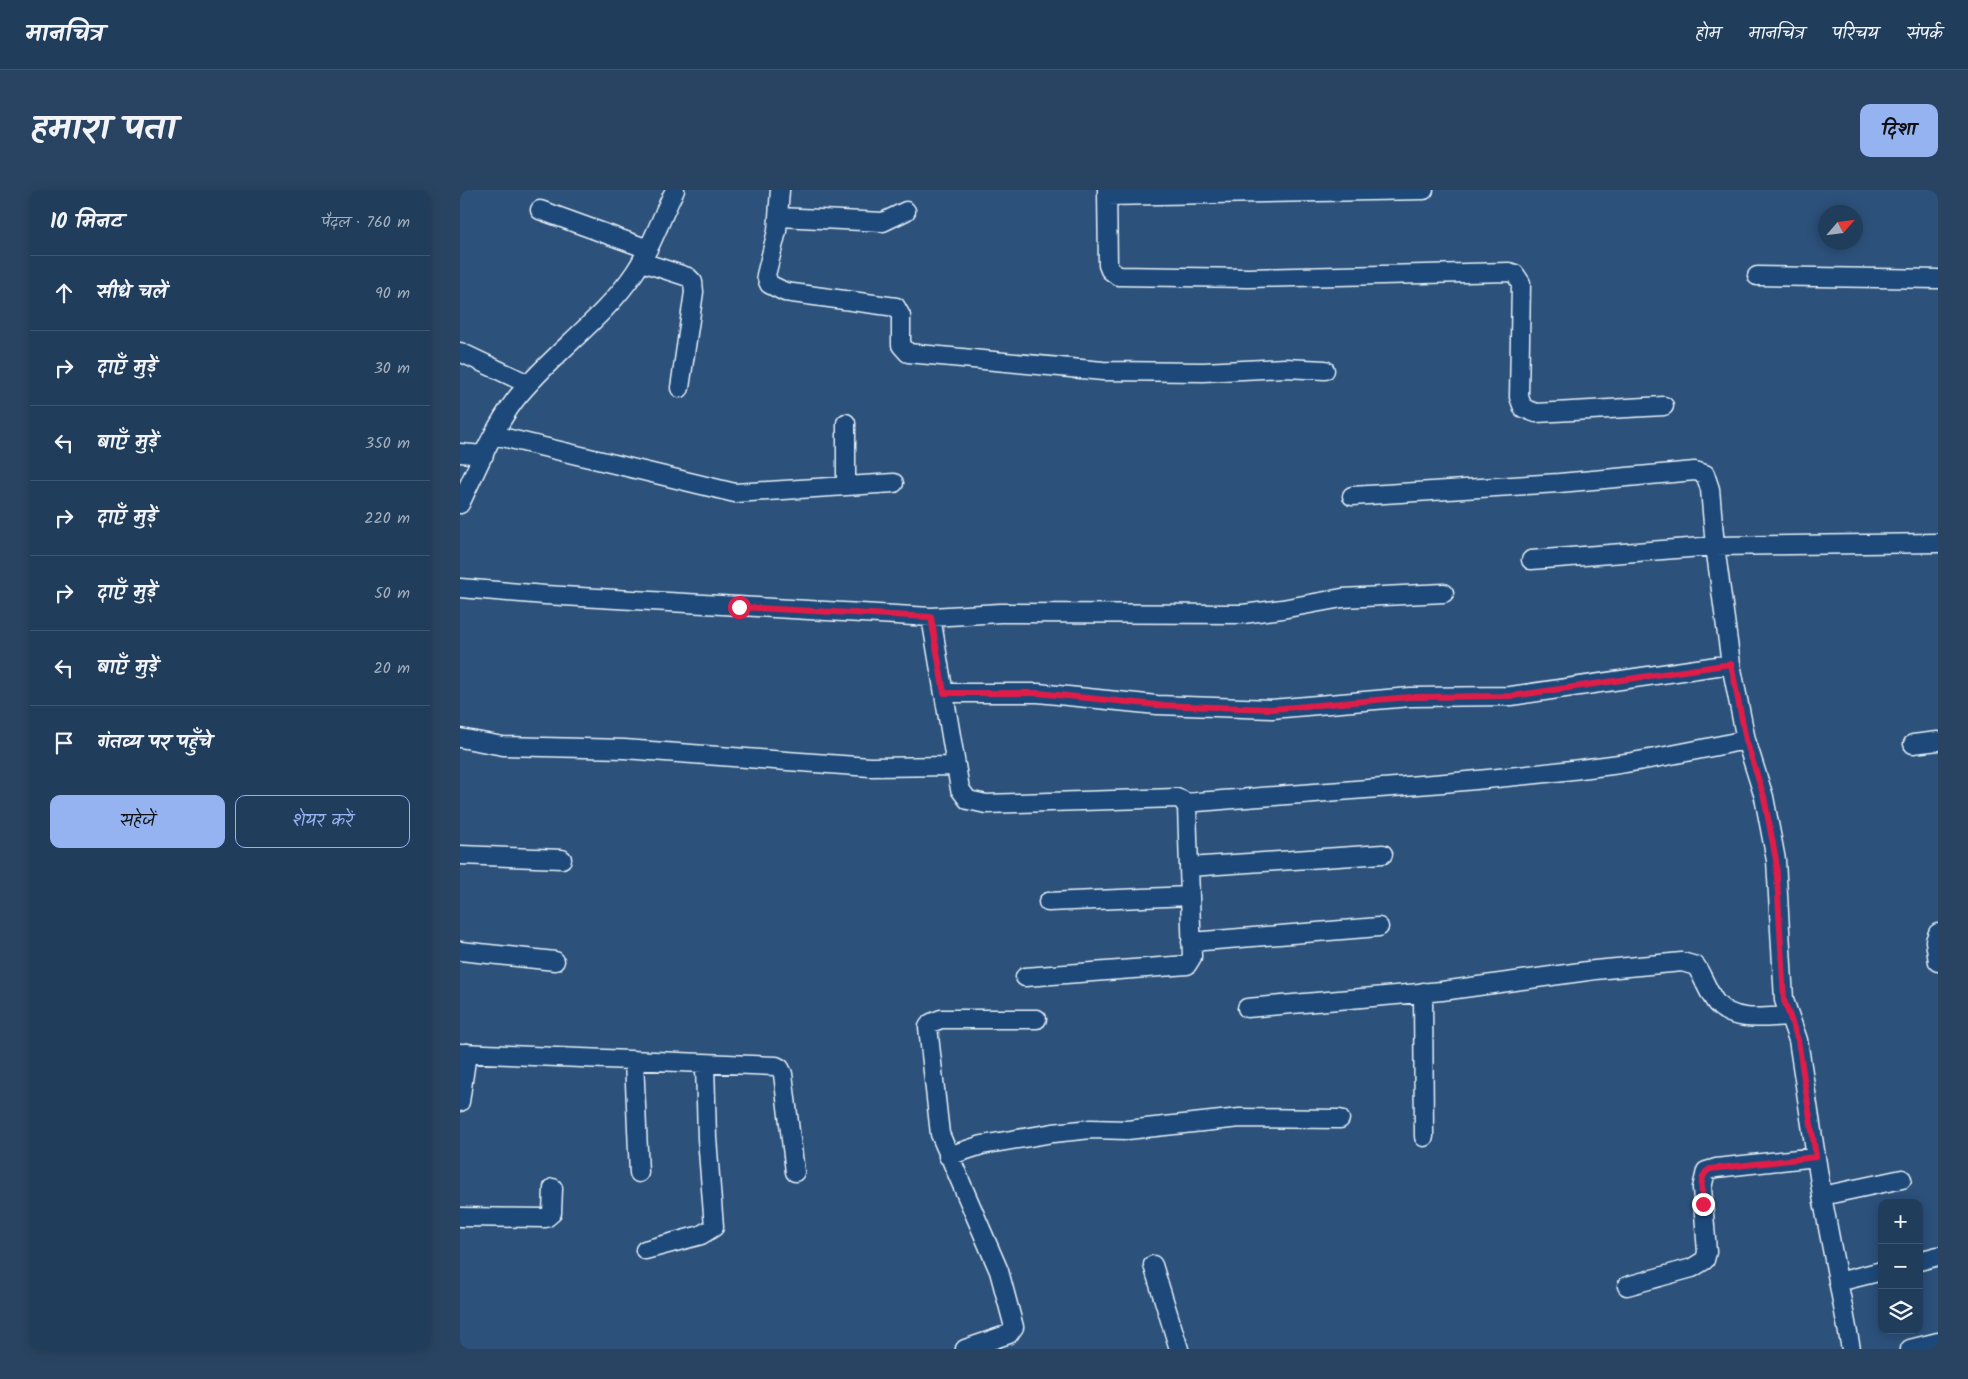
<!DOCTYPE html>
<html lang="hi">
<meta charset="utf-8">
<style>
body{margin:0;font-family:Kalam,"Playpen Sans Deva",sans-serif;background:#294462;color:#f1f3f6}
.controls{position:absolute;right:15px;bottom:15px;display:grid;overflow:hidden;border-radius:10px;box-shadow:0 2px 12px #0003}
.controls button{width:45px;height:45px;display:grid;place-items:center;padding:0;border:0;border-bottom:1px solid #3e5672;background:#213d5c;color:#f1f3f6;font:25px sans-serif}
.compass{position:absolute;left:1358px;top:15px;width:45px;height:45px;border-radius:50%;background:#213d5c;box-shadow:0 2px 12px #0003;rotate:62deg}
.stop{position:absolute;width:15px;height:15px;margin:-11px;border:4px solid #e11d48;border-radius:50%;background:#fff}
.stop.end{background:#e11d48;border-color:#fff;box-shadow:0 1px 5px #0008}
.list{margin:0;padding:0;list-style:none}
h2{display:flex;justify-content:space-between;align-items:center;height:65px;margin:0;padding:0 20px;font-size:21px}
h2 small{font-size:16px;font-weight:400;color:#a2aebb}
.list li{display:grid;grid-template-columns:32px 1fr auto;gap:15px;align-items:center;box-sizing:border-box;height:75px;padding:0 20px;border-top:1px solid #3e5672}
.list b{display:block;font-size:19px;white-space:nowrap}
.list em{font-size:16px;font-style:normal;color:#a2aebb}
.actions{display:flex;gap:10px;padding:15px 20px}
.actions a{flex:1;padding:11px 0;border:1px solid #95b2f1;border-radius:10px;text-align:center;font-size:18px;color:#95b2f1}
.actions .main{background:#95b2f1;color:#111}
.icon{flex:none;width:28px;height:28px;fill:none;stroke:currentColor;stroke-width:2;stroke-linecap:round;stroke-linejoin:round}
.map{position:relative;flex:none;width:1478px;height:1159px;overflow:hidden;border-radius:10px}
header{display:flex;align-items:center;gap:30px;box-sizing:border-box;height:70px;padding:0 25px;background:#213d5c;border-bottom:1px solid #3e5672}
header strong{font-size:24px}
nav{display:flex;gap:28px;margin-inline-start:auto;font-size:18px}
.intro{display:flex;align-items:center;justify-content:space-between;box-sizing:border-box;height:120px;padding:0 30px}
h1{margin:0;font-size:35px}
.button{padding:12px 22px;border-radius:10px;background:#95b2f1;color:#111;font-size:18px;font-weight:700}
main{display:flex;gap:30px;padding:0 30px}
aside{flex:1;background:#213d5c;border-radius:10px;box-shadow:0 2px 12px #0003}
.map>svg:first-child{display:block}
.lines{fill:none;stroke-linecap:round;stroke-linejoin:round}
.minor-casing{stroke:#e8f1f8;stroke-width:21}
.minor{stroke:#1f4a7a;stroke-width:18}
.route{stroke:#e11d48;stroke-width:6}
</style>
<header>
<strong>मानचित्र</strong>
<nav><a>होम</a><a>मानचित्र</a><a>परिचय</a><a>संपर्क</a></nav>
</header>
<div class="intro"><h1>हमारा पता</h1><a class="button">दिशा</a></div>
<main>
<aside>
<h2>10 मिनट<small>पैदल · 760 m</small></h2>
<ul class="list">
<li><svg class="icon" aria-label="ahead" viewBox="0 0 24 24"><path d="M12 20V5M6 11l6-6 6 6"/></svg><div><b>सीधे चलें</b></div><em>90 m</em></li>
<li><svg class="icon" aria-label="right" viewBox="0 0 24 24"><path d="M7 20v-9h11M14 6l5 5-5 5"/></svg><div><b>दाएँ मुड़ें</b></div><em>30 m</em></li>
<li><svg class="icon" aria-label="left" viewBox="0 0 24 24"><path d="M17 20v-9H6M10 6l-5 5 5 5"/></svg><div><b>बाएँ मुड़ें</b></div><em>350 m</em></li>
<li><svg class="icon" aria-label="right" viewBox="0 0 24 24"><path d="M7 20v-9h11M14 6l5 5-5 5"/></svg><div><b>दाएँ मुड़ें</b></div><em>220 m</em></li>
<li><svg class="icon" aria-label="right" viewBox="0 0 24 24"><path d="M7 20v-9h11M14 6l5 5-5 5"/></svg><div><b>दाएँ मुड़ें</b></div><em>50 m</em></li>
<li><svg class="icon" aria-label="left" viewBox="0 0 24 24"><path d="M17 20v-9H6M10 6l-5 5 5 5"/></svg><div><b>बाएँ मुड़ें</b></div><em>20 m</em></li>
<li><svg class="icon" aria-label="arrive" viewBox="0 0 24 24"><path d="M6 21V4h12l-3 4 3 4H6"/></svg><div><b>गंतव्य पर पहुँचे</b></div></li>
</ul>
<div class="actions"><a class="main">सहेजें</a><a>शेयर करें</a></div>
</aside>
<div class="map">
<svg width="1478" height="1159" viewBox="0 0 1478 1159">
<rect width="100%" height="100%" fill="#2c517b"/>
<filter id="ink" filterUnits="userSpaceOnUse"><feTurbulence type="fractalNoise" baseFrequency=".02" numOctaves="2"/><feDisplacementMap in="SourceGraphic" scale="10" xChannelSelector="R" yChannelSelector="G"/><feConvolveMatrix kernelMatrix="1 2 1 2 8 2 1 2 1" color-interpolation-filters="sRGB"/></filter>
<g filter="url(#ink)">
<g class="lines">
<defs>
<path id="minor" d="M320,0L317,41L306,85L309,94L325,102L436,117L441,126V155L448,163L643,181L743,182L825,178L865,180
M647,0L648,75L650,80L658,86L788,88L1049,82L1055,84L1061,93L1059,207L1063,218L1076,223L1204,216
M647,6L964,0
M80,20L188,59
M319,27L423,32L446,21
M182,72L228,87L233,92L234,102L220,198
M1297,86L1478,89
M0,162L68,194
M386,233V296
M34,245L275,303L434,293
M0,263L24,265
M892,306L1099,293L1235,281L1245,284L1250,299L1255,356L1271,474L1286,550L1304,607L1316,670L1324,810L1338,850L1362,1006L1391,1159
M0,314C17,279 32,241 55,210C91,164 142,131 175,82C192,57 201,27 215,0
M1071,370L1255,356L1478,353
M0,398L85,405L471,427L540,423L783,424L822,419L882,408L984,403
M471,427L500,599L508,610L526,614L717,608L722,610L727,617L732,767L727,775L565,787
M484,503H578L697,515L812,519L950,507L1051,506L1271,474
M0,548L43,556L164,559L410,577L496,576
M1453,554L1478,551
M725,613C867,601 1010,594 1152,575C1196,569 1241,559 1286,550
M0,665L102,669
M729,677L923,664
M588,712L730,706
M1478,743L1475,751L1478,772
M731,752L919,737
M0,761L95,771
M963,802L964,947
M787,818L982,801L1135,780L1222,772L1236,776C1244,788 1248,803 1257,814C1275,833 1305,827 1329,826
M0,863L316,876L320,878L323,884L335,982
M174,871L179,983
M0,912L7,863
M488,966L522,955L593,943L631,939L667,940L780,928L880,929
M1362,1006L1442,989
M0,1027L86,1028L92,1023L93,998
M185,1060L241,1045L254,1037L247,948L245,874
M1459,1071L1478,1066
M693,1075L719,1159
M1378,1092L1422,1081
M1167,1096L1232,1078L1245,1070L1247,1062L1242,998L1246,981L1256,978L1356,967
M505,1159L549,1144L554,1137L539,1081L480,944L468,837L471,833L481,829H577
M1450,1159L1478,1152"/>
</defs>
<use href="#minor" class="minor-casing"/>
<use href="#minor" class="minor"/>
</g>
</g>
<g class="lines" filter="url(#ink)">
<path class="route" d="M279,417L471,427L484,503H578L697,515L812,519L950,507L1052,506L1271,474L1286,550L1304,607L1316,670L1324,810L1338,850L1356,967L1250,979C1238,985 1242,1003 1243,1014"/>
</g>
</svg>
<div class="controls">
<button>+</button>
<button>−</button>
<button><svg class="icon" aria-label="layers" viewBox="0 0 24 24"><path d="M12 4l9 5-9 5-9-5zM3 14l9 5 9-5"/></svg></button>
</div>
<svg class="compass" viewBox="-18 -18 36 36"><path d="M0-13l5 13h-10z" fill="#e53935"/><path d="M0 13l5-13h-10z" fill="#a2aebb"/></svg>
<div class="stop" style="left:279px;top:417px"></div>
<div class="stop end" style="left:1243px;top:1014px"></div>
</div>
</main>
